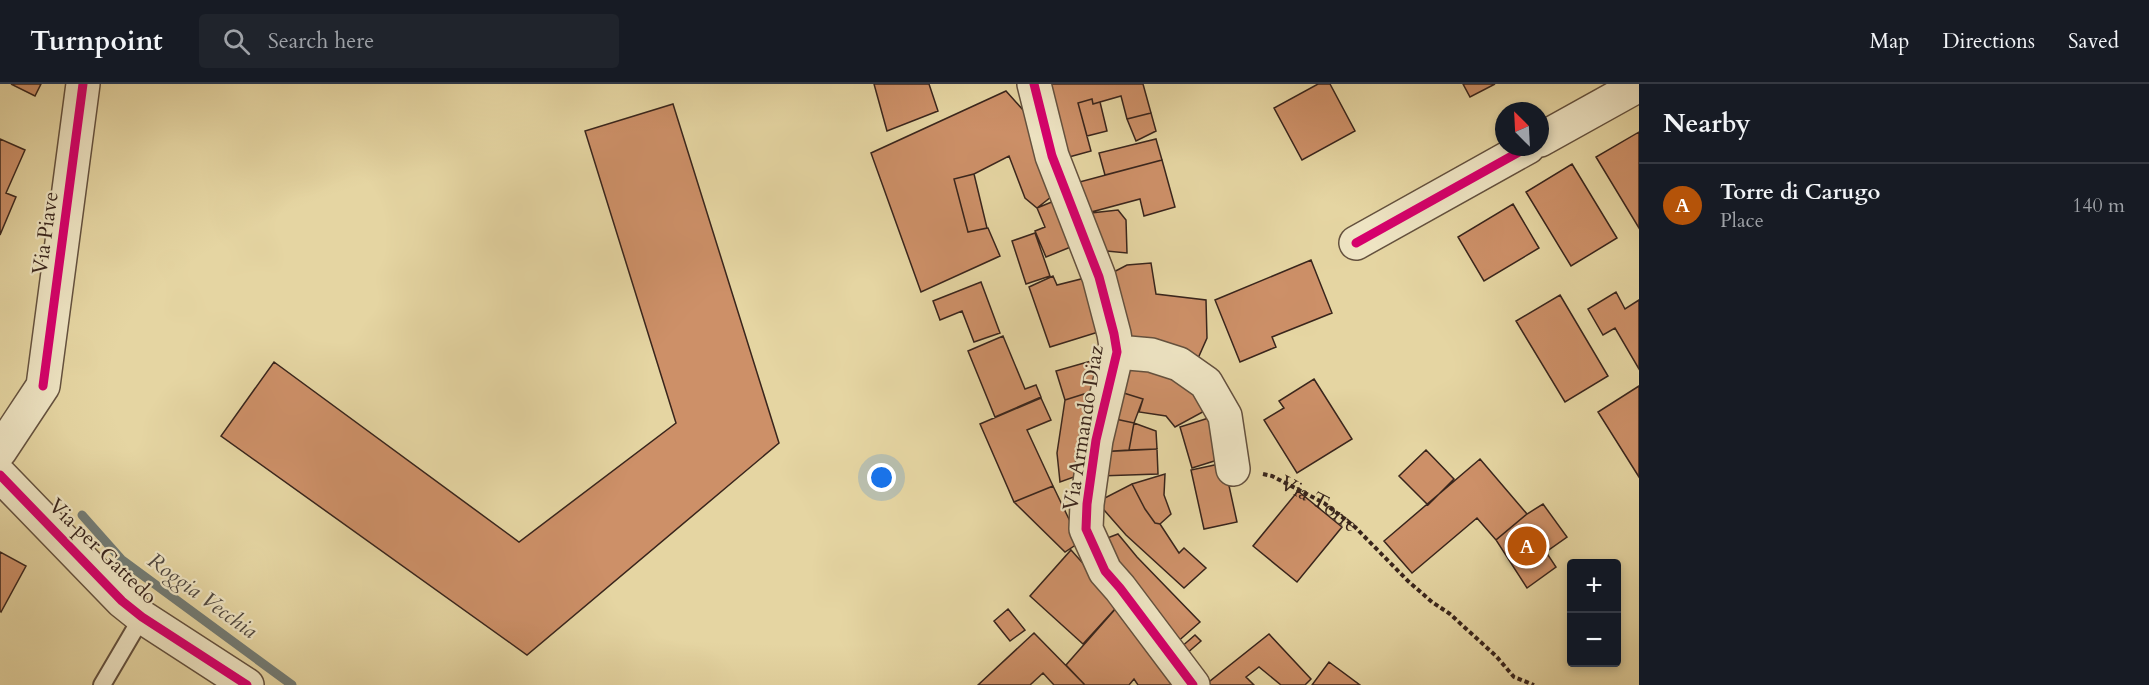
<!DOCTYPE html>
<meta charset="utf-8">
<style>
body{margin:0;font-family:Cardo,serif;background:#20242c;color:#f1f3f6}
.controls{position:absolute;right:18px;bottom:18px;display:grid;overflow:hidden;border-radius:6px;box-shadow:0 3px 9px #0003}
.controls button{width:54px;height:54px;display:grid;place-items:center;padding:0;border:0;border-bottom:2px solid #363941;background:#171b24;color:#f1f3f6;font:30px sans-serif}
.compass{position:absolute;left:1495px;top:18px;width:54px;height:54px;border-radius:50%;background:#171b24;box-shadow:0 3px 9px #0003;rotate:336deg}
.you{position:absolute;left:882px;top:394px;width:21px;height:21px;margin:-15px;border:4px solid #fff;border-radius:50%;background:#1a73e8;box-shadow:0 0 0 9px #1a73e833}
.badge{display:grid;place-items:center;width:39px;height:39px;border-radius:50%;background:#b45309;color:#fff;font-size:20px;font-weight:700}
.pin{position:absolute;translate:-50% -50%;border:3px solid #fff;box-shadow:0 2px 6px #0006}
.list{margin:0;padding:0;list-style:none}
h2{display:flex;justify-content:space-between;align-items:center;height:78px;margin:0;padding:0 24px;font-size:26px}
h2 small{font-size:20px;font-weight:400;color:#9ea1a6}
.list li{display:grid;grid-template-columns:39px 1fr auto;gap:18px;align-items:center;box-sizing:border-box;height:84px;padding:0 24px;border-top:2px solid #363941}
.list b{display:block;font-size:22px;white-space:nowrap}
.list p{margin:0;font-size:20px;white-space:nowrap;color:#9ea1a6}
.list em{font-size:20px;font-style:normal;color:#9ea1a6}
.icon{flex:none;width:33px;height:33px;fill:none;stroke:currentColor;stroke-width:2;stroke-linecap:round;stroke-linejoin:round}
.map{position:relative;flex:none;width:1639px;height:601px;overflow:hidden}
header{display:flex;align-items:center;gap:36px;box-sizing:border-box;height:84px;padding:0 30px;background:#171b24;border-bottom:2px solid #363941}
header strong{font-size:28px}
nav{display:flex;gap:33px;margin-inline-start:auto;font-size:21px}
.search{width:420px;height:54px;background:#20242c;display:flex;align-items:center;gap:15px;box-sizing:border-box;padding:0 21px;border-radius:6px;color:#9ea1a6;font-size:22px}
main{display:flex}
aside{flex:1;background:#171b24}
.map>svg:first-child{display:block}
.lines{fill:none;stroke-linecap:round;stroke-linejoin:round}
.stream{stroke:#737c75;stroke-width:9}
.building{fill:#cd9068;stroke:#39251c;stroke-width:1.5}
.service-casing{stroke:#64513e;stroke-width:20}
.minor-casing{stroke:#64513e;stroke-width:36}
.path{stroke:#39251c;stroke-width:4;stroke-dasharray:4.5 3;stroke-linecap:butt}
.service{stroke:#eee4c3;stroke-width:16}
.minor{stroke:#eee4c3;stroke-width:33}
.cycleway-casing{stroke:#eee4c3;stroke-width:13}
.cycleway{stroke:#d6006c;stroke-width:9}
.labels{text-anchor:middle;stroke-width:4.5;stroke-linejoin:round;paint-order:stroke}
.street-label{font-size:21px;fill:#39251c;stroke:#eee4c3}
.water-label{font-size:22px;font-style:italic;fill:#514941;stroke:#eee4c3}
</style>
<header>
<strong>Turnpoint</strong>
<div class="search"><svg class="icon" aria-label="search" viewBox="0 0 24 24"><circle cx="10" cy="10" r="6"/><path d="M15 15l6 6"/></svg>Search here</div>
<nav><a>Map</a><a>Directions</a><a>Saved</a></nav>
</header>
<main>
<div class="map">
<svg width="1639" height="601" viewBox="0 0 1639 601">
<rect width="100%" height="100%" fill="#e5d5a2"/>
<filter id="stains"><feTurbulence type="fractalNoise" baseFrequency=".00333" numOctaves="4"/><feColorMatrix values="0 0 0 0 .2 0 0 0 0 .09 0 0 0 0 .02 0 0 0 .5 -.17"/></filter>
<radialGradient id="worn" r=".72"><stop offset=".6" stop-color="#630" stop-opacity="0"/><stop offset="1" stop-color="#630" stop-opacity=".3"/></radialGradient>
<g class="lines">
<path class="stream" d="M82,431L122,476L292,601"/>
</g>
<path class="building" d="M11,0H41L35,12Z
M874,0H929L938,27L887,47Z
M1037,0H1143L1151,29L1127,35L1121,12L1093,20L1092,15L1078,19L1091,67L1058,76Z
M1318,0H1330L1355,47L1302,76L1274,24Z
M1463,0H1495L1470,13Z
M1006,7L1032,36L1056,109L1037,124L1025,114L1009,72L974,90L954,95L968,148L988,144L1000,172L921,208L871,69Z
M1092,15L1093,20L1100,18L1107,47L1087,52L1078,19Z
M673,20L779,359L527,571L221,352L274,278L519,458L676,339L585,47Z
M1151,29L1156,47L1136,57L1127,35Z
M1639,48V144L1596,73Z
M0,55L25,66L6,109L16,113L0,151Z
M1156,55L1162,76L1105,91L1099,69Z
M1162,76L1175,123L1144,132L1140,115L1080,131L1072,100Z
M1572,80L1617,154L1571,182L1526,108Z
M974,90L987,144L968,148L954,95Z
M1059,115L1078,160L1046,173L1035,147L1045,143L1037,124Z
M1513,120L1539,164L1484,197L1458,153Z
M1118,126L1126,136L1127,169L1096,166L1082,130Z
M1035,149L1050,192L1026,200L1012,157Z
M1311,176L1332,229L1272,253L1276,263L1240,278L1215,216Z
M1151,179L1156,210L1206,216L1207,254L1195,281L1119,255L1106,192L1127,181Z
M1053,192L1057,201L1093,192L1108,245L1050,263L1029,203Z
M981,198L1000,249L974,258L962,227L940,236L933,217Z
M1616,208L1625,225L1639,216V285L1615,244L1603,251L1588,225Z
M1560,211L1608,292L1565,318L1516,237Z
M1003,252L1025,305L1036,301L1041,313L995,333L968,267Z
M1124,272L1190,292L1210,324L1175,343L1166,332L1139,328L1143,315L1114,306Z
M1105,273L1103,304L1065,316L1056,287Z
M1314,295L1352,355L1297,389L1264,336L1284,324L1279,317Z
M1639,302V393L1598,328Z
M1103,304L1088,388L1060,398L1057,369L1065,316Z
M1114,306L1143,315L1134,339L1106,333Z
M1041,314L1051,336L1027,346L1053,402L1014,418L980,340Z
M1215,332L1227,373L1192,384L1180,343Z
M1106,333L1134,339L1129,366L1098,368Z
M1134,339L1156,347L1157,365L1129,366Z
M1157,365L1158,390L1099,392L1098,368Z
M1426,366L1454,395L1428,421L1399,392Z
M1480,375L1527,430L1496,456L1477,434L1412,489L1384,457Z
M1224,379L1237,438L1204,445L1191,386Z
M1165,390L1164,411L1171,430L1160,440L1155,439L1145,425L1132,400Z
M1132,400L1145,425L1155,439L1160,440L1179,469L1184,464L1206,484L1184,504L1126,451L1097,418Z
M1053,402L1080,458L1065,468L1014,418Z
M1298,407L1342,443L1297,498L1253,462Z
M1543,420L1567,453L1546,468L1556,483L1527,504L1496,456L1527,430Z
M1118,450L1137,473L1200,538L1175,560L1094,459Z
M1071,466L1096,494L1125,514L1083,560L1030,512Z
M0,468L26,482L1,528L0,527Z
M1125,514L1186,601H1138L1134,595L1129,601H1085L1066,581Z
M1008,525L1025,546L1010,557L994,537Z
M1034,549L1085,601H1054L1043,589L1030,601H978Z
M1269,550L1311,595L1305,601H1281L1259,583L1246,593L1254,601H1205Z
M1195,551L1201,557L1185,571L1180,564Z
M1329,578L1360,601H1312Z"/>
<g class="lines">
<defs>
<path id="service" d="M102,601L142,533"/>
<path id="minor" d="M1034,0L1052,72L1099,193L1114,250L1117,268L1096,356L1087,420L1086,445L1105,487L1120,504L1193,601
M1540,56L1639,1
M1356,159L1528,63
M1117,268L1151,271L1179,280L1206,299L1225,332L1233,385
M0,367L43,302L83,0
M0,391L122,517L142,533L247,601"/>
</defs>
<use href="#service" class="service-casing"/>
<use href="#minor" class="minor-casing"/>
<path class="path" id="s1" d="M1263,390L1272,392L1324,419L1355,443L1408,497L1432,518L1450,530L1496,572L1514,593L1534,601"/>
<use href="#service" class="service"/>
<use href="#minor" class="minor"/>
<defs>
<path id="cycleway" d="M1034,0L1052,72L1099,193L1114,250L1117,268L1096,356L1087,420L1086,445L1105,487L1120,504L1193,601
M1356,159L1528,63
M43,302L83,0
M0,391L122,517L142,533L247,601"/>
</defs>
<use href="#cycleway" class="cycleway-casing"/>
<use href="#cycleway" class="cycleway"/>
</g>
<g class="labels">
<g class="street-label">
<text transform="translate(45 149) rotate(-82)" y="7">Via Piave</text>
<text transform="translate(1083 344) rotate(-81)" y="7">Via Armando Diaz</text>
<text dy="7" stroke="none"><textPath href="#s1" startOffset="64">Via Torre</textPath></text>
<text transform="translate(103 467) rotate(44)" y="7">Via per Gattedo</text>
</g>
<g class="water-label">
<text transform="translate(203 511) rotate(36)" y="8">Roggia Vecchia</text>
</g>
</g>
<rect width="100%" height="100%" filter="url(#stains)"/>
<rect width="100%" height="100%" fill="url(#worn)"/>
</svg>
<div class="controls">
<button>+</button>
<button>−</button>
</div>
<svg class="compass" viewBox="-18 -18 36 36"><path d="M0-13l5 13h-10z" fill="#e53935"/><path d="M0 13l5-13h-10z" fill="#9ea1a6"/></svg>
<div class="you"></div>
<div class="pin badge" style="left:1527px;top:462px">A</div>
</div>
<aside>
<h2>Nearby<small></small></h2>
<ul class="list">
<li><span class="badge">A</span><div><b>Torre di Carugo</b><p>Place</p></div><em>140 m</em></li>
</ul>
</aside>
</main>
